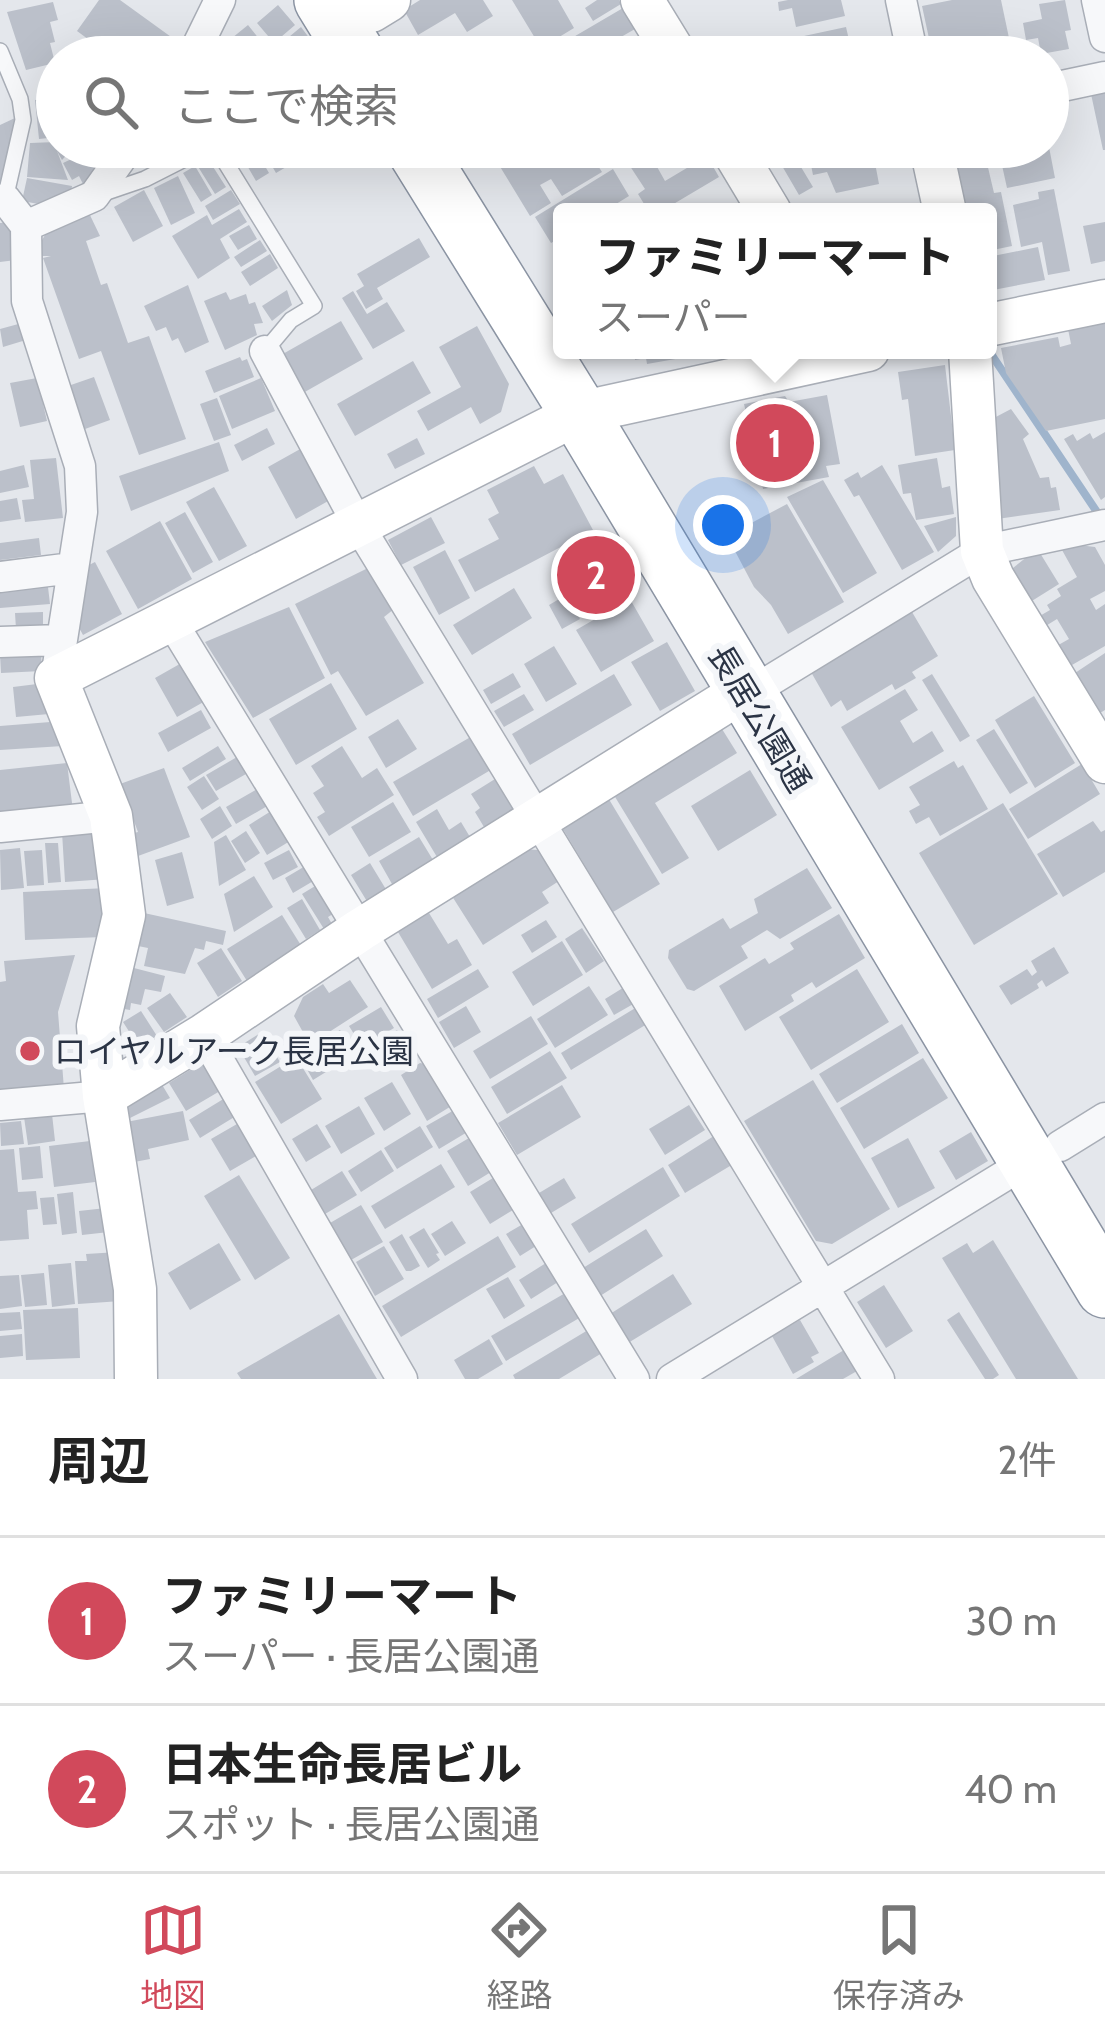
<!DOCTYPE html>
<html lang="ja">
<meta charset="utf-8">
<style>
body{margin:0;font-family:Cabin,"Noto Sans JP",sans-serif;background:#f2f2f2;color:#222}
.you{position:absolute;left:723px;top:525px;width:42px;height:42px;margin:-30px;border:9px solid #fff;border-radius:50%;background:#1a73e8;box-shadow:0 0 0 18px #1a73e833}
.badge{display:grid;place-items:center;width:78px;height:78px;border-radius:50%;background:#d1495b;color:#fff;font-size:39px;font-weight:700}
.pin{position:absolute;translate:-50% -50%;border:6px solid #fff;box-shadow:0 3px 12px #0006}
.popup{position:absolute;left:553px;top:203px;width:444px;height:156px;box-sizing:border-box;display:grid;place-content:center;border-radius:12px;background:#fff;filter:drop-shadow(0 3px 9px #0005);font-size:39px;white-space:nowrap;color:#767676}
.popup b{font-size:45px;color:#222}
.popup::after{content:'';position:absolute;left:50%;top:100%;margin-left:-24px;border:24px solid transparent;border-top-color:#fff}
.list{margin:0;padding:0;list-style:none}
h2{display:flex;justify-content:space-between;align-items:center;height:156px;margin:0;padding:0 48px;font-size:51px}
h2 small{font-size:39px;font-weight:400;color:#767676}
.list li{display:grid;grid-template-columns:78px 1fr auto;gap:36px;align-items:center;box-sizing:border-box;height:168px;padding:0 48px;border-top:3px solid #e0e0e0}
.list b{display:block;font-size:45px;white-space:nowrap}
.list p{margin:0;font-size:39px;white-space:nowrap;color:#767676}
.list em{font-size:39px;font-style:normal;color:#767676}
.icon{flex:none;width:66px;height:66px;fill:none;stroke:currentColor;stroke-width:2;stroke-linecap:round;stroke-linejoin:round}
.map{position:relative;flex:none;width:1105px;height:1379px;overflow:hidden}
.search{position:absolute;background:#fff;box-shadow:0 12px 48px #0002;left:36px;right:36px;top:36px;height:132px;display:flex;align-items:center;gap:30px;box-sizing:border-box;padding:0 42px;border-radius:66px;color:#767676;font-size:45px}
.sheet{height:492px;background:#fff}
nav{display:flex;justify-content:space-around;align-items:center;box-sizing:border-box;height:168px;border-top:3px solid #e0e0e0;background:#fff;font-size:33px;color:#767676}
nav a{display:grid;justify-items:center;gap:6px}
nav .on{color:#d1495b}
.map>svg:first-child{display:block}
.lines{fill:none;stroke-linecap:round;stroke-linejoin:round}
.stream{stroke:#9fb4cc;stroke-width:8}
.building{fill:#bbc0ca}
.lane-casing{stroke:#a9aeb7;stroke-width:18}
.street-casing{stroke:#a9aeb7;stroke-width:33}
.secondary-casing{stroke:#a9aeb7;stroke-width:45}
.highway-casing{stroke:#8b94a3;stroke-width:60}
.lane{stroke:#f7f8fa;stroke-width:15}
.street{stroke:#f7f8fa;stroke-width:30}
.secondary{stroke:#fff;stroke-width:42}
.highway{stroke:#fff;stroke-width:57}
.poi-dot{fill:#d1495b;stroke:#f4f6f9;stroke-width:4.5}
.labels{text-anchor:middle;stroke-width:12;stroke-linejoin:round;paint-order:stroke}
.street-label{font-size:33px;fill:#2b3445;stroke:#f4f6f9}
.poi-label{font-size:33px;fill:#2b3445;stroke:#f4f6f9;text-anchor:start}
</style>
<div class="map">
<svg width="1105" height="1379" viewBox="0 0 1105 1379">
<rect width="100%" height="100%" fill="#e4e7ec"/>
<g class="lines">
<path class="stream" d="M989,351L1101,518"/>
</g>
<path class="building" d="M99,0H120L185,47L178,57H87L96,45L77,31Z
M420,0H483L493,16L467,32L455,13L418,35L404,10Z
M512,0H558L574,28L541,48Z
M597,0H619L621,4L593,21L585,8Z
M788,0H841L845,16L796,27L792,8L779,11L778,2Z
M952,0H1001L1013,57H933L922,6Z
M1065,0L1071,30L1065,31L1069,49L1041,54L1038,38L1026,40L1023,23L1042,19L1039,4Z
M53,2L58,20L50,22L55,42L50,43L55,63L26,70L7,12Z
M278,5L295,25L274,43L257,23Z
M623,8L635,29L607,45L615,57H557L553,49Z
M248,25L264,45L278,57H256L253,53L248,57H221L216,51Z
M301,27L316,47L304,57H287L278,46Z
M846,27L853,57H804V36Z
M1105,91V150H1103L1091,94Z
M57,97V137L39,139L35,100Z
M15,118L2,184H0V125Z
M57,142V147H74L62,160L57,151L68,180L27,177L30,143Z
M243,147H254L269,173L256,181L238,150Z
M261,147H284L293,163L276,173Z
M534,147H586L602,172L562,196L551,179L540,185L551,203L530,216L499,165L520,153L523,158L536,150Z
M641,147H685L656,165L665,181L707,156L719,177L660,212H649L638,194L645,189L624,157Z
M771,147H789L813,187L799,195Z
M825,147H872L879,184L836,193L827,172L813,175L811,165L823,162L820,150Z
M951,147H977L979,160L986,159L994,193L1001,192L1012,246L988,251V212H964Z
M998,147H1049L1055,178L1007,188Z
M93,149L105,173L83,184L79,176L72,180L63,163Z
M208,159L226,187L215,194L197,165Z
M195,166L212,195L201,202L183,173Z
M613,169L629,196L603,212H562V237L551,243L535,217Z
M178,176L195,213L171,225L154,188Z
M27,178L72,186L71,193L44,205L22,201Z
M1054,189L1070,271L1048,275L1042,242L1021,247L1013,205L1039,199L1038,192Z
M144,190L163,226L133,242L114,207Z
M231,190L240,204L213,220L205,206Z
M239,209L247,222L220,239L230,258L198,279L172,236L207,215L212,225Z
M88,211L100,236L86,241L101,285L107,283L128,343L149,336L186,439L139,455L101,351L79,359L43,258L51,256H42L41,242L50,226Z
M12,222L16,260L0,262V223Z
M1105,222V261L1091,264L1083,226Z
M249,225L257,239L238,250L229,236Z
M419,238L430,257L377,288L383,299L366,309L356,291L364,286L357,274Z
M260,240L267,251L241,267L234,257Z
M1038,247L1045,280L988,291V257Z
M270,254L278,268L250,286L241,272Z
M188,285L209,342L185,353L178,338L172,341L166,327L156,331L144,306Z
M287,290L292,305L272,321L262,306Z
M353,291L367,314L387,302L405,331L373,349L342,298Z
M226,292L230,300L246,294L249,304L255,302L263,323L254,324L257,335L225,350L204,301Z
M341,321L363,359L303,393L281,355Z
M1105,322V419L1046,431L1006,373L1001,348L1058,337L1060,347L1071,344L1068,329Z
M22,323L26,340L3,347L0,329Z
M477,326L509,384L501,412L480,424L471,407L428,431L417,411L461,387L439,347Z
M634,350H697L698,355L647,364L646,358L635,360Z
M240,357L242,361L247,359L254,377L214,393L205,371Z
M413,361L431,393L355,436L337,404Z
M945,365L955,450L915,456L908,399L902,400L898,372Z
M94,377L110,420L85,429L68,386Z
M37,378L47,421L20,427L10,383Z
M261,378L275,411L232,429L219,396Z
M827,395L840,464L826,466L829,477L763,489L744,404L785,396L789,402Z
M217,398L231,435L214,441L200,404Z
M1011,409L1029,434L1023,439L1040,478L1049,477L1051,488L1056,487L1060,510L997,519L992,419Z
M267,428L275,444L242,461L234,445Z
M1105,432V497L1101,500L1064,439L1073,434L1077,441L1090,433L1093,439Z
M417,438L425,454L395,469L387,454Z
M219,442L229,471L131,511L119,476Z
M302,448L330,500L296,519L268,467Z
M56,458L63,518L25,522L22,500L34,499L30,460Z
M937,458L942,488L950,486L954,514L916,520L911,493L903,494L898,465Z
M24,465L29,487L0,493V471Z
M882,465L934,552L902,570L859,495L854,497L844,480L858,472L861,478Z
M534,466L544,484L563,474L593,530L475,592L458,560L499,539L488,519L499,513L487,490Z
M823,480L877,573L843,593L787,497Z
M214,487L247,546L219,561L186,502Z
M17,498L21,519L0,522V501Z
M787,504L844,602L788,634L771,605L754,587L727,536Z
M185,512L213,562L193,573L165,523Z
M431,517L445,543L401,565L388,540Z
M956,517V536L938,552L924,526Z
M160,521L192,579L138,609L106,551Z
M607,534L637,585L584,616L554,564Z
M39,538L41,555L0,560V543Z
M1071,544L1095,547L1105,565V591L1090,599L1096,610L1105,604V646L1065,669L1053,648L1069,639L1057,619L1044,627L1038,617L1050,610L1047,605L1061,596L1057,589L1077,577L1062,550Z
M445,550L470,598L439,615L413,567Z
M1040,553L1059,584L1027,604L1008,572L1028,556Z
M95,562L122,614L83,635L76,622L85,567Z
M368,568L394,609L384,617L424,683L366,716L338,671L331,675L295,604Z
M48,587L50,604L0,608V590Z
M514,588L532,618L472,655L453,625Z
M566,595L580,619L562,629L549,605Z
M630,599L654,641L601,672L576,630Z
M289,607L325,678L253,718L205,642Z
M43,612V628L16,629L15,613Z
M912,612L938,656L912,672L916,678L895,690L892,684L847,711L841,700L831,707L811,672Z
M667,642L695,691L660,711L631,662Z
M554,646L577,684L546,702L524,664Z
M41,652L42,671L1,673L0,654Z
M1105,653V710L1100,713L1075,673Z
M185,661L207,700L177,717L155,678Z
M513,673L521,687L491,704L483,690Z
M614,674L632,705L530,765L512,734Z
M932,674L970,736L960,742L922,680Z
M45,683L49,714L16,717L13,687Z
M331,683L357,729L296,765L269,719Z
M905,689L918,710L900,721L913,743L932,731L944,751L879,790L841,727Z
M524,694L534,710L504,727L494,711Z
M1034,696L1075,763L1035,788L995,720Z
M201,710L211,728L168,752L158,733Z
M398,719L417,749L386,768L368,737Z
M63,721V746L0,750V726Z
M717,721L737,753L655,803L689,858L662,874L609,787Z
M994,729L1028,783L1010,794L976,740Z
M474,735L494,768L413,816L393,782Z
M218,746L226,759L190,781L182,768Z
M342,746L362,778L377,768L394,795L329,836L317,817L325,812L313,793L324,786L311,766Z
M237,757L246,774L216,791L206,775Z
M954,761L958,768L963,765L988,809L940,836L929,817L916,824L909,811L920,805L909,787Z
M67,763L73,811L0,817V770Z
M1082,764L1100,794L1028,839L1009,809Z
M164,768L190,837L138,856L130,834L138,832L120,784Z
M750,770L777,815L718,851L691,806Z
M204,776L219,799L202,810L187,787Z
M495,779L516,814L487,832L475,812L480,808L471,794Z
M259,788L269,805L236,824L226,807Z
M607,796L660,884L613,912L560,824Z
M393,802L411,832L369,857L351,827Z
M1003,803L1058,894L974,945L919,853Z
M220,806L232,826L212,839L200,819Z
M276,808L295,838L267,855L249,825Z
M437,809L449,830L461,822L470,837L437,857L416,822Z
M1093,821L1101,832L1105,830V872L1063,897L1037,854Z
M91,830L107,879L65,882L62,832Z
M246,831L260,853L245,863L231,841Z
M226,835L246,870L219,886L214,842Z
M419,837L433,860L392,884L379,861Z
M45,843H58L61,882L48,883Z
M20,848L24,888L1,890L0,850Z
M520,849L539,850L559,881L542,892L549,903L483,945L450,893Z
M42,850L44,885L27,886L24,851Z
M289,850L298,867L273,880L264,863Z
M182,852L194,898L167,906L155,860Z
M370,863L387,891L368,903L351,875Z
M307,865L315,880L293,893L285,878Z
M807,868L832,908L780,939L767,930L741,946L748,958L694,991L687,989L668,958L669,950L723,918L730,929L758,913L754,899Z
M254,876L273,907L234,932L224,894Z
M320,883L338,911L328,917L332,924L324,929L302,894Z
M107,888L103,937L25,940L23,892Z
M302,899L320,930L306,939L287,908Z
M135,911L226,931L223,945L206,941L204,950L195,948L185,974L144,966L148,948L128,944Z
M429,913L448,944L457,939L472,965L432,989L398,932Z
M839,914L865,958L816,988L812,982L791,995L794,1001L745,1031L719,986L765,958L769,964L794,949L790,943Z
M282,915L302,947L247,981L227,949Z
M546,920L557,937L532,953L521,935Z
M582,928L604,961L586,973L565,939Z
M562,941L583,975L533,1006L512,972Z
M1054,947L1069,973L1046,987L1042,980L1037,984L1039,988L1011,1005L999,986L1027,969L1032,976L1037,972L1031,961Z
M221,948L242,981L218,997L197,963Z
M75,955L58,1012L64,1089L0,1094V982L6,981L4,961Z
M130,967L165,976L161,992L145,989L141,1005L131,1003L130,1010L124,1009L123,1013L111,1010Z
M478,969L489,987L438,1018L427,999Z
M857,969L889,1022L811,1070L779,1017Z
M350,980L368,1007L323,1036L304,1034L294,1016L303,997L323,984L329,993Z
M589,986L608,1015L555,1048L537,1019Z
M626,986L635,1003L614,1015L605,999Z
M170,993L187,1017L164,1032L147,1008Z
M466,1006L481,1032L454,1048L439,1022Z
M381,1007L394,1028L362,1047L349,1026Z
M637,1007L647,1024L571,1070L561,1053Z
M141,1011L157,1036L139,1047L123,1022Z
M531,1016L548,1044L490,1079L473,1051Z
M902,1024L919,1053L837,1103L819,1074Z
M340,1030L355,1054L313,1080L299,1055Z
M397,1030L407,1046L369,1069L359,1053Z
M262,1032L280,1062L255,1076L238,1047Z
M550,1051L567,1078L507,1114L491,1087Z
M296,1057L322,1099L281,1124L255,1082Z
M923,1058L948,1098L864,1149L840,1108Z
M203,1062L220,1091L186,1111L169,1083Z
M420,1063L429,1065L453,1105L427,1121L401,1075Z
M813,1080L890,1209L832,1244L816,1241L744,1121Z
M392,1082L411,1114L384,1131L364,1098Z
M161,1083L170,1098L120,1123L116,1110Z
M562,1085L581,1117L517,1155L498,1123Z
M225,1098L236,1116L200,1138L189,1120Z
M689,1105L705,1130L665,1155L649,1129Z
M359,1106L375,1134L341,1154L325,1126Z
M456,1109L469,1131L439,1149L426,1126Z
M183,1111L189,1140L148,1149L150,1159L129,1163L121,1123Z
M52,1114L55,1141L28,1145L24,1117Z
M21,1121L24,1144L1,1146L0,1123Z
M237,1124L256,1156L230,1171L211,1139Z
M317,1124L331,1147L306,1162L292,1139Z
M420,1126L433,1147L397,1169L384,1148Z
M971,1132L988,1161L956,1180L939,1151Z
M717,1134L735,1163L685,1193L668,1165Z
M469,1138L491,1172L468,1186L447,1151Z
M908,1138L935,1188L898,1208L871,1158Z
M90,1141L95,1182L54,1187L49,1146Z
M40,1146L43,1178L22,1180L19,1148Z
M14,1149L18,1192L36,1191L38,1209L27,1210L29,1239L0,1241V1150Z
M381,1150L394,1171L361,1192L348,1171Z
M441,1164L455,1187L385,1229L371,1206Z
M663,1167L680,1196L589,1253L571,1224Z
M342,1171L357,1195L325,1214L311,1190Z
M239,1175L290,1258L255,1280L204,1196Z
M493,1178L513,1210L490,1224L470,1192Z
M564,1178L576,1198L551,1213L539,1193Z
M73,1192L77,1233L62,1235L57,1194Z
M54,1197L57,1224L43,1225L40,1198Z
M361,1205L383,1242L351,1260L330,1223Z
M106,1208L109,1232L82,1235L79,1211Z
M452,1221L466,1243L445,1256L431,1234Z
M523,1224L536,1246L520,1256L506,1234Z
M424,1228L439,1253L436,1254L440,1260L428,1268L409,1237Z
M646,1229L663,1256L600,1296L583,1268Z
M402,1234L420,1266L411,1271H406L389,1242Z
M498,1236L516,1267L401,1337L382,1306Z
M993,1240L1078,1379H1016L942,1258L967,1243L973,1253Z
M219,1243L241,1280L190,1310L168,1273Z
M384,1246L404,1279L375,1296L356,1262Z
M118,1252L121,1301L78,1304L75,1261H87L86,1254Z
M71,1263L75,1304L52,1307L48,1265Z
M546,1263L558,1282L531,1299L519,1280Z
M44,1273L47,1305L25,1307L21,1275Z
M673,1274L692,1304L628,1343L610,1314Z
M19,1275L22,1306L0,1309V1276Z
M508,1277L525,1306L504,1319L486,1289Z
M884,1285L913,1331L886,1348L857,1302Z
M567,1292L581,1317L506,1361L491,1336Z
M78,1308L80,1358L26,1360L23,1310Z
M20,1312L22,1329L0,1331V1313Z
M959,1312L999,1375L993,1379H985L947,1320Z
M339,1314L377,1379H241L237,1373Z
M800,1320L819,1353L811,1357L814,1362L793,1374L772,1336Z
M588,1330L602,1353L559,1379H515L513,1375Z
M22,1334L23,1356L0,1358V1336Z
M489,1339L503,1364L478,1379H465L454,1360Z
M844,1350L857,1371L843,1379H796Z"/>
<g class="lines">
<defs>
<path id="lane" d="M0,51L20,99L23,120L5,199
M216,147L314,306L291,320L265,351
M101,194L145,179L208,147"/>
<path id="street" d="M901,0L913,57
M1097,0L1105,37
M192,57L220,0
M1048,89L1105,77
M0,201L5,199L26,226L27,301L80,466L82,512L56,678
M26,226L94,196L129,147
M265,351L357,523L879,1379
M0,577L72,568
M170,619L634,1379
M0,642L61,640
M771,680L982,551L1105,525
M0,827L111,816
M204,1035L402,1379
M0,1105L104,1096
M1060,1146L1105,1118
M672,1379L1027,1162"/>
<path id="secondary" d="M642,0L677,57
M371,11L389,0
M731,147L770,212
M931,147L945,212
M988,325L1105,301
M970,350L982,551L993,578L1105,762
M104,1096L204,1035L360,930L743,691
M136,1379L135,1289L104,1096L98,1026L124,915L111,816L56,678L579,413L868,350"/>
<path id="highway" d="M323,0L358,57
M414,147L579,413L1105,1289"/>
</defs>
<use href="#lane" class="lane-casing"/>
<use href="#street" class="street-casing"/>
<use href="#secondary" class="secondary-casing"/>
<use href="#highway" class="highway-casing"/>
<use href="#lane" class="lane"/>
<use href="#street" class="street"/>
<use href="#secondary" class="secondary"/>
<use href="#highway" class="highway"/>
</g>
<circle class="poi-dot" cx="30" cy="1051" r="12"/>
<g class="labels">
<g class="street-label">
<text transform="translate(760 718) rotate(59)" y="12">長居公園通</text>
</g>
<g class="poi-label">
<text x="54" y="1063">ロイヤルアーク長居公園</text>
</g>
</g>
</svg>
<div class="you"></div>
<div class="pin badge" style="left:775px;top:443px">1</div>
<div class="popup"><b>ファミリーマート</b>スーパー</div>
<div class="pin badge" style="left:596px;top:575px">2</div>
<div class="search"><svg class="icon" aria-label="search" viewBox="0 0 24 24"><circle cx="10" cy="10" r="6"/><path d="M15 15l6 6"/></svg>ここで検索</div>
</div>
<section class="sheet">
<h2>周辺<small>2件</small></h2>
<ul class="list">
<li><span class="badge">1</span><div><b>ファミリーマート</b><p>スーパー · 長居公園通</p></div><em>30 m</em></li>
<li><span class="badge">2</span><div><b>日本生命長居ビル</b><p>スポット · 長居公園通</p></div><em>40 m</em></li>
</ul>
</section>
<nav>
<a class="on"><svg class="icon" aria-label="map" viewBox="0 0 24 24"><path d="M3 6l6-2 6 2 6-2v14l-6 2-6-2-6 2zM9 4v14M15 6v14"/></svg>地図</a>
<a><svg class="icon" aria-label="directions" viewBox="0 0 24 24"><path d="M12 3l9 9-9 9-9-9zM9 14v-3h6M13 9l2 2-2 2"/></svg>経路</a>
<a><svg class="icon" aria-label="saved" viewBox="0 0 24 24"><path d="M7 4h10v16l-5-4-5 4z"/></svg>保存済み</a>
</nav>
